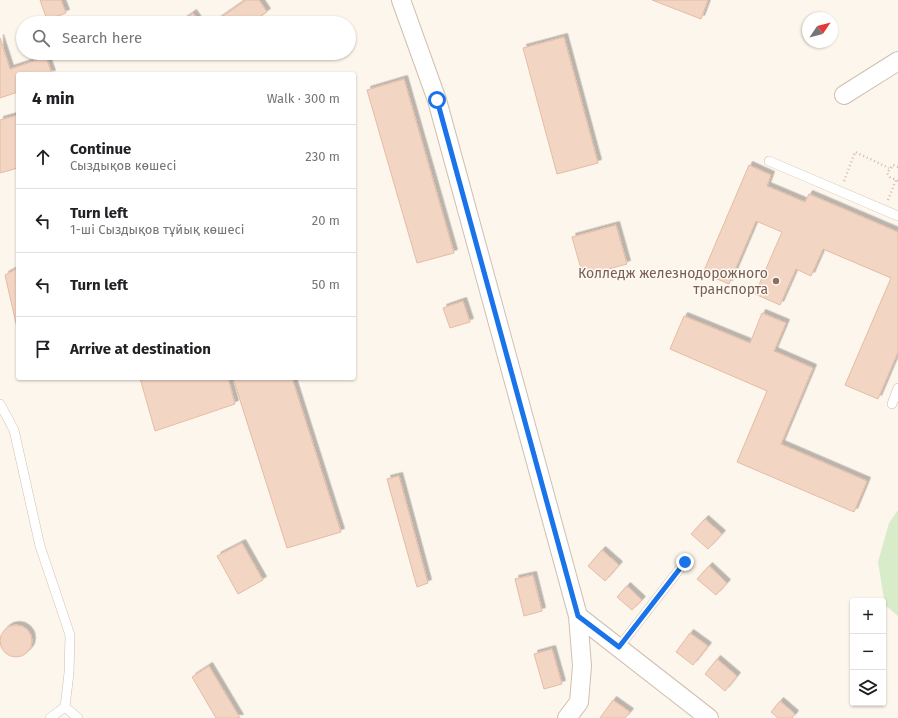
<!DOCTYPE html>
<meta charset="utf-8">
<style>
body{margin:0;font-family:"Fira Sans",sans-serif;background:#f2f2f2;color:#202124}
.controls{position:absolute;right:12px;bottom:12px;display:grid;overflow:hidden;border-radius:4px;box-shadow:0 1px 3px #0004}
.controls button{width:36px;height:36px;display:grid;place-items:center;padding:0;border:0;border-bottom:1px solid #e0e0e0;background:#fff;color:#202124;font:20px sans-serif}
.compass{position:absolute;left:802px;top:12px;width:36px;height:36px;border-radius:50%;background:#fff;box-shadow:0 1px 3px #0004;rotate:55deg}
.stop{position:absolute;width:12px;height:12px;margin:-9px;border:3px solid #1a73e8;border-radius:50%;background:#fff}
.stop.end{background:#1a73e8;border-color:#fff;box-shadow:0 1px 4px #0008}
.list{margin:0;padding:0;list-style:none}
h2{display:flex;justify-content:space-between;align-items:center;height:52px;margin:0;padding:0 16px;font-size:17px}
h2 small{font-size:13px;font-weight:400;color:#757577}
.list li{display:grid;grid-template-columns:26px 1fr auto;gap:12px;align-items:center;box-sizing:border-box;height:64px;padding:0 16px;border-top:1px solid #e0e0e0}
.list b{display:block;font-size:15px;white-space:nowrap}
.list p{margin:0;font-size:13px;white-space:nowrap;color:#757577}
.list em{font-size:13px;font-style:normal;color:#757577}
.icon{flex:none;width:22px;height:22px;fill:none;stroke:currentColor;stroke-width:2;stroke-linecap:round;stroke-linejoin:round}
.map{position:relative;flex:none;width:898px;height:718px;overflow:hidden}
.search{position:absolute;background:#fff;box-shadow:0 1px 3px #0004;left:16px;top:16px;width:340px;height:44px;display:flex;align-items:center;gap:10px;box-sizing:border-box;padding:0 14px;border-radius:22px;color:#757577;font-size:15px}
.panel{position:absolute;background:#fff;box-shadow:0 1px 3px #0004;left:16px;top:72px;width:340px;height:308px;border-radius:4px}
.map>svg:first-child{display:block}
.green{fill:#d8ecc9}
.building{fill:#f3d5c3;stroke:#e6bba3;filter:url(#shadow)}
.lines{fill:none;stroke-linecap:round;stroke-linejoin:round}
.lane-casing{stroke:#d1beb0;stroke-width:10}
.street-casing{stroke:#d1beb0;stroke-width:20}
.path{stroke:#d9b8a5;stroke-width:2.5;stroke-dasharray:1 3;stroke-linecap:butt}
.lane{stroke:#fff;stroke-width:9}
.street{stroke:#fff;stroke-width:18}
.route{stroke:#1a73e8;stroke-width:5}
.education-dot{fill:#8d6e63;stroke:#fffaf3;stroke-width:1.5}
.labels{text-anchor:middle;stroke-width:3;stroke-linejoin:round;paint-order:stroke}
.education-label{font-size:14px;fill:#785e54;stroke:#fffaf3;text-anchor:end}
</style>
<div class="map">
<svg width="898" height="718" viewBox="0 0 898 718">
<defs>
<filter id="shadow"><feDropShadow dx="3.5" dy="-3.5" stdDeviation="0" flood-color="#0004"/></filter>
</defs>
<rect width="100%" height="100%" fill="#fdf6ec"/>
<path class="green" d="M898,510V616L885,605L878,562L889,523Z"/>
<path class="building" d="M40,0H61L66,13L47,20Z
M246,0H259L267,12L251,23H213Z
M652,0H708L701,19Z
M193,13L200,23H179Z
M564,37L598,163L557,174L523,48Z
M0,38L10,69L46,57L52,74H18V92L0,98Z
M404,79L454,253L417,263L367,90Z
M18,115V168L0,173V120Z
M749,165L771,175L767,186L805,202L809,194L898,232V352L878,399L845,385L891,278L823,249L811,276L796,269L780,305L755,294L782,232L756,221L729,284L703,273Z
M616,225L627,264L583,276L572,237Z
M18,268V332L5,275Z
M463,301L470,322L450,328L443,308Z
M762,313L786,323L774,351L813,368L781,444L867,481L854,512L737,462L767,391L670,349L684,316L750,343Z
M140,378H228L235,404L155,431Z
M233,378H292L341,532L287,548Z
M399,476L428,583L417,587L387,479Z
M705,519L722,534L708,549L691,534Z
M242,543L263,580L238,594L217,556Z
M602,550L619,565L605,581L588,566Z
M709,566L727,583L716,595L697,579Z
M533,575L542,611L524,616L515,579Z
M627,586L642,600L632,610L617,597Z
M0 641a16 16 0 1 1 32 0a16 16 0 1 1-32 0Z
M690,633L708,646L693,665L676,652Z
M552,649L562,684L544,689L534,654Z
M717,659L737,676L725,691L705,674Z
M209,666L240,718H216L192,677Z
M613,700L630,712L625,718H600Z
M780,701L795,714L792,718H778L771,712Z"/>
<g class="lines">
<defs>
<path id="lane" d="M769,161L898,216
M0,404L14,430L40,546L70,635L69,673L65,707L50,718
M892,404L898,388
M619,647L685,562
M65,707L78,718"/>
<path id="street" d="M401,0L437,100L578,616L582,666L579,702L567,718
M844,95L898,61
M578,616L709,718"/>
</defs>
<use href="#lane" class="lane-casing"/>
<use href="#street" class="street-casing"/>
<path class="path" d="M898,167L893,165L887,173L890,177L898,181
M844,181L855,152L889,168
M888,200L896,180"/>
<use href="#lane" class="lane"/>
<use href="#street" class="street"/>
</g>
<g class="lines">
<path class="route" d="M437,100L578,616L619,647L685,562"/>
</g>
<circle class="education-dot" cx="776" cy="281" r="4"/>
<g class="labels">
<g class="education-label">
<text x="768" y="278">Колледж железнодорожного<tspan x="768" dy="16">транспорта</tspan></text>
</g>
</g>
</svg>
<div class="controls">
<button>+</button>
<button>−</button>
<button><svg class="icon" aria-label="layers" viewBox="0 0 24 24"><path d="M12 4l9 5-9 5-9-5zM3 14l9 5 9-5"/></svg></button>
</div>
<svg class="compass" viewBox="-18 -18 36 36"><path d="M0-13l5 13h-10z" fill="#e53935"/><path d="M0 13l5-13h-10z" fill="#757577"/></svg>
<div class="stop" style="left:437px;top:100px"></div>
<div class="stop end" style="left:685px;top:562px"></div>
<div class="search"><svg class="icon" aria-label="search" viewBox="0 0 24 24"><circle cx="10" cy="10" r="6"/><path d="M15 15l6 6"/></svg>Search here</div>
<section class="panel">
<h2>4 min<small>Walk · 300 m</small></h2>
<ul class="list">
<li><svg class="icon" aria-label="ahead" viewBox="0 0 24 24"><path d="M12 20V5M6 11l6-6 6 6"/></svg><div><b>Continue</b><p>Сыздықов көшесі</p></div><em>230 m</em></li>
<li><svg class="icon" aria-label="left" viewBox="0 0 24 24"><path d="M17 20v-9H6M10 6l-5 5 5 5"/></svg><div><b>Turn left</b><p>1-ші Сыздықов тұйық көшесі</p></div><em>20 m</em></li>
<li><svg class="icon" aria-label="left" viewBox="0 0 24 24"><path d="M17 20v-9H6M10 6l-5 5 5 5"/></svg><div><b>Turn left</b></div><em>50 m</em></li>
<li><svg class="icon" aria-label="arrive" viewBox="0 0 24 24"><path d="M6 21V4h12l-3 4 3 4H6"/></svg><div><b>Arrive at destination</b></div></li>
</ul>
</section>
</div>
